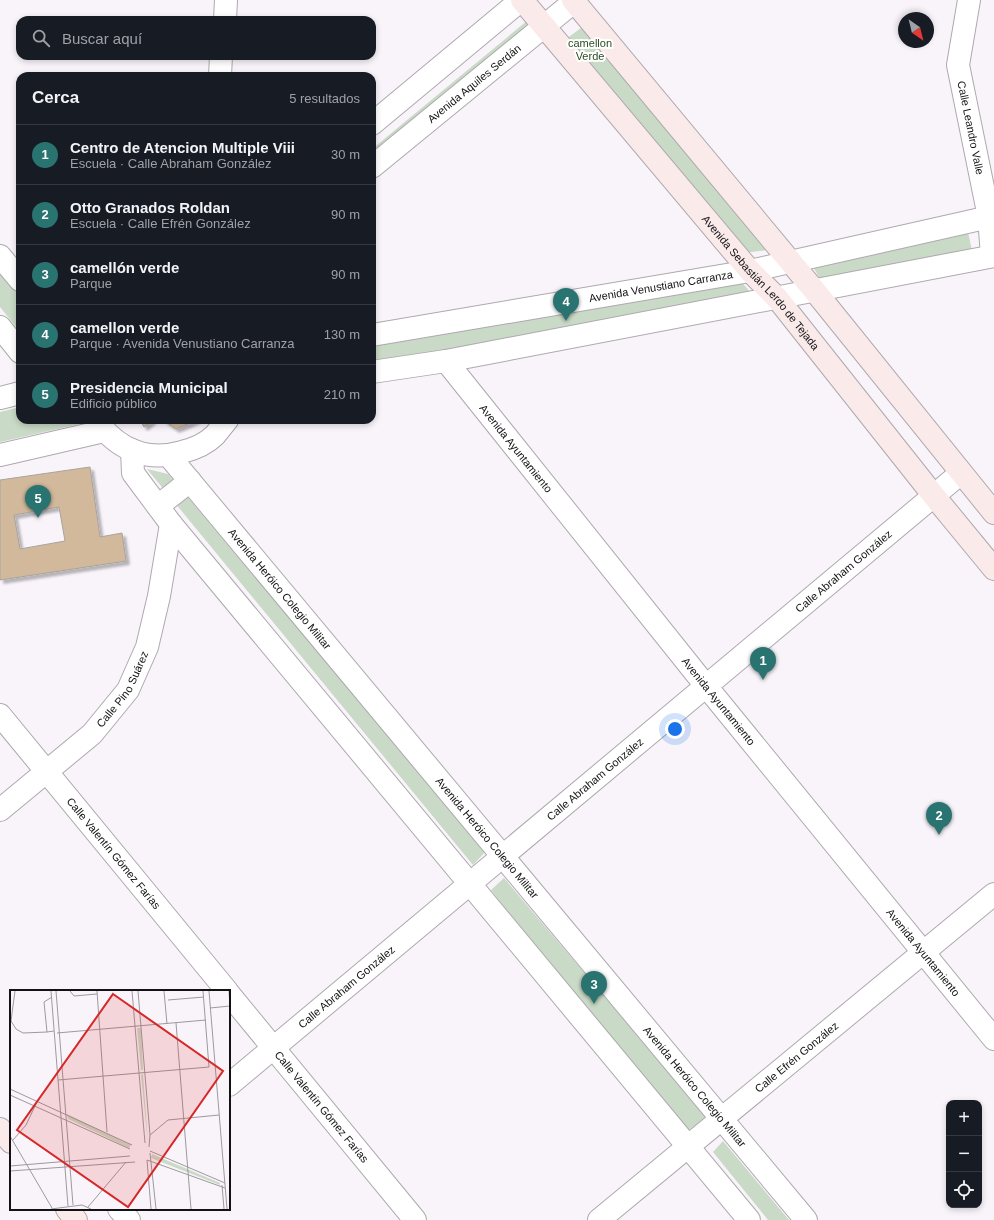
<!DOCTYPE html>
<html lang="es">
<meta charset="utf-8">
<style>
body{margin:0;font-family:Arial,sans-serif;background:#20242c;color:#f1f3f6}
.controls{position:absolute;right:12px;bottom:12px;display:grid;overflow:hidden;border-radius:8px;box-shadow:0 2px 6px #0003}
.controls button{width:36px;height:36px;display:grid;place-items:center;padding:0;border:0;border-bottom:1px solid #363941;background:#171b24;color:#f1f3f6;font:20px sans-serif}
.compass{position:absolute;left:898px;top:12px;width:36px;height:36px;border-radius:50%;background:#171b24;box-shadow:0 2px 6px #0003;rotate:145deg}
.you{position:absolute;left:675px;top:729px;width:14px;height:14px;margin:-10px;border:3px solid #fff;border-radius:50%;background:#1a73e8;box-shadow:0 0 0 6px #1a73e833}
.badge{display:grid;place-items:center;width:26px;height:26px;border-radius:50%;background:#297371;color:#fff;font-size:13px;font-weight:700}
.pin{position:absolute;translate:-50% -33px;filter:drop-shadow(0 1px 2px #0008)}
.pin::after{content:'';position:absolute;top:21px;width:14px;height:12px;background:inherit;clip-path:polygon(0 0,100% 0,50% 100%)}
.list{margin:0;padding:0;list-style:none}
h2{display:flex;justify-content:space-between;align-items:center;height:52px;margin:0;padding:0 16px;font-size:17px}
h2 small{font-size:13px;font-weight:400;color:#9ea1a6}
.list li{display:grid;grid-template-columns:26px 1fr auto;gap:12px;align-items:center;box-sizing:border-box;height:60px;padding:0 16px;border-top:1px solid #363941}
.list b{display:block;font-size:15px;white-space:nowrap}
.list p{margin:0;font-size:13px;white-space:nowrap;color:#9ea1a6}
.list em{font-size:13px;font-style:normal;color:#9ea1a6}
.icon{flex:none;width:22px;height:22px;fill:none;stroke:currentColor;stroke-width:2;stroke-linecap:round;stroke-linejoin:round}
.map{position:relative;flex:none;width:994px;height:1220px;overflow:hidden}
.search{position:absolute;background:#171b24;box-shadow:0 2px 6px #0003;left:16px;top:16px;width:360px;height:44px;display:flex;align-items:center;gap:10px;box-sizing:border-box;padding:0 14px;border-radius:12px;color:#9ea1a6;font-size:15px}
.panel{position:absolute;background:#171b24;box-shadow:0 2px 6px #0003;left:16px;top:72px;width:360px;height:352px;border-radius:12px}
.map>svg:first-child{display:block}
.green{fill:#c9dac6}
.building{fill:#d2b99c;stroke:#a8a39e;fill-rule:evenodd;filter:url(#shadow)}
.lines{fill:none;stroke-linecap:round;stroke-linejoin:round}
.street-casing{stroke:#aea9af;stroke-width:24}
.secondary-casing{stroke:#aea9af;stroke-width:24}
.street{stroke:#fff;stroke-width:22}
.secondary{stroke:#faeaea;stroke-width:22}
.labels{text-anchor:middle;stroke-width:4;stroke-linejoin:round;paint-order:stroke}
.park-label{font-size:11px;fill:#2a4c22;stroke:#fff}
.street-label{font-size:11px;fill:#131113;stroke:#fff}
.inset-road{fill:none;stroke:#9d999e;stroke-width:1}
.view{fill:#d62828;fill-opacity:0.15;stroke:#d62828;stroke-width:2}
.inset-edge{fill:none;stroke:#131113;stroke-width:2}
</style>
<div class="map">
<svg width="994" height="1220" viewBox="0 0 994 1220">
<defs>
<filter id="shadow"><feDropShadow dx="3.5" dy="3.5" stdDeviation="1" flood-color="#0004"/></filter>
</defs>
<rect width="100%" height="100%" fill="#f9f4fa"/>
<path class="green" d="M528,20L538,32L372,164V149Z
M585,25L768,250L743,253L566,39Z
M968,232L974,260L827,290L813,267Z
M0,270L20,294V332L0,307Z
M737,277L760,303L372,369V339Z
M20,407V420H83L84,423L0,442V412Z
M147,469L168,474L486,851L473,865Z
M504,878L707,1118L679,1136L491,890Z
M723,1141L789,1220H768L713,1152Z"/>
<path class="building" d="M140,420H153L144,427Z
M163,420H197L176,429Z
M90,467L100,537L122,533L126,561L0,580V480ZM59,507L65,541L20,549L14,515Z"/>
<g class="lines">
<defs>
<g id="street">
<path id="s1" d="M969,0L958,65L989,217L992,256"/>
<path d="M225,20L226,0"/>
<path d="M220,76L221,56"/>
<path d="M372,124L521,0"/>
<path id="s2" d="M372,167L576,0"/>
<path d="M0,256L20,280"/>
<path d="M0,327L20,352"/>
<path id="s3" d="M372,335L750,271L994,216"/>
<path id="s4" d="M446,361L706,686L994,1039"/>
<path d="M372,372L446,361L994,256"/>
<path d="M0,398L20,393"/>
<path d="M96,420C118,450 147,462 182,452C194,449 207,443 215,435C219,430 223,425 227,420"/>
<path d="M132,450L133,473L171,524L749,1220"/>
<path d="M0,455L104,431"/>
<path id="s5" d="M169,456L806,1220"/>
<path d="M158,506L190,481"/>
<path id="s6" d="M0,715L227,991"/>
<path id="s7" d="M0,810L92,734L128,690L147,647L159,596L171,524"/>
<path id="s8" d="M229,994L415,1220"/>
<path id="s9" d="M229,1085L961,473"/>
<path d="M119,1209L129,1220"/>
<path id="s10" d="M599,1220L994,894"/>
</g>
<g id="secondary">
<path id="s11" d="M522,0L750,271L777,298L934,496L994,569"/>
<path d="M573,0L814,290L994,513"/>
<path d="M0,1129L11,1142"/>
<path d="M67,1209L76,1220"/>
</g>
</defs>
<use href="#street" class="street-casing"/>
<use href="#secondary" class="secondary-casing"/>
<use href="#street" class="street"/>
<use href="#secondary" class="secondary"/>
</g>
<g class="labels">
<g class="park-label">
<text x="590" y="47">camellon<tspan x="590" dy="13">Verde</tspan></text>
</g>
<g class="street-label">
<text dy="4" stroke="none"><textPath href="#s2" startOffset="132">Avenida Aquiles Serdán</textPath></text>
<text dy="4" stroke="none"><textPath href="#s1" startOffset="130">Calle Leandro Valle</textPath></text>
<text dy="4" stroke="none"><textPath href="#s11" startOffset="370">Avenida Sebastián Lerdo de Tejada</textPath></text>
<text dy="4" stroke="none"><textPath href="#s3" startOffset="293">Avenida Venustiano Carranza</textPath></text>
<text dy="4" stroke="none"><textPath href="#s4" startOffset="112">Avenida Ayuntamiento</textPath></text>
<text dy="4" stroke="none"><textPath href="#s9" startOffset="801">Calle Abraham González</textPath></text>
<text dy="4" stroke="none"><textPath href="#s5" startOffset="173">Avenida Heróico Colegio Militar</textPath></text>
<text dy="4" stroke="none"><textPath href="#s7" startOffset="174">Calle Pino Suárez</textPath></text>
<text dy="4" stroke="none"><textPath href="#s4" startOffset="436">Avenida Ayuntamiento</textPath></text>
<text dy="4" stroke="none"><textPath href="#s9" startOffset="477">Calle Abraham González</textPath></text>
<text dy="4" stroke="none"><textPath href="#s5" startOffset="497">Avenida Heróico Colegio Militar</textPath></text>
<text dy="4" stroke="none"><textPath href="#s6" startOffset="179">Calle Valentín Gómez Farías</textPath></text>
<text dy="4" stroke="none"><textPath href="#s4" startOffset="760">Avenida Ayuntamiento</textPath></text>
<text dy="4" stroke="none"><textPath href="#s9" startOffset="153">Calle Abraham González</textPath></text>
<text dy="4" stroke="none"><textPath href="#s10" startOffset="256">Calle Efrén González</textPath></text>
<text dy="4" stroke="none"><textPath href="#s5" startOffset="821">Avenida Heróico Colegio Militar</textPath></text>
<text dy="4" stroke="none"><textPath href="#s8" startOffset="146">Calle Valentín Gómez Farías</textPath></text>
</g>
</g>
<g transform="translate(10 990)">
<rect width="220" height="220" fill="#f9f4fa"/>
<path d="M127,38H131L133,80H131ZM133,84L138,153L131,85ZM57,124L121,155L119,158L58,129ZM142,164L210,193V195L141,168Z" fill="#c9dac6"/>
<path class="inset-road" d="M5,1L1,31L6,39L13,43L37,42M41,1L58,216M46,1L63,215M60,1L64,6L87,4M87,1L97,142M122,1L135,153M128,1L140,145L139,157M154,1L157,34M199,1L217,219M219,1L220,17M42,7L34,12L37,42L44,41M158,10L194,7M200,18L220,16M166,33L181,219M47,43L196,30M48,90L199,77L193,1M0,99L122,155M0,105L120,159M140,145L158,130L209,125M0,146L42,218M3,150L16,135L26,114M140,161L215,193M140,163L146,219M0,176L120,166M0,181L125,172M212,195L214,219M78,217L116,172M41,219L72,215L81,219M141,219L137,170L215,198"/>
<path class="view" d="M103,4L213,81L118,217L7,140Z"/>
<rect width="220" height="220" class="inset-edge"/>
</g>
</svg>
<div class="controls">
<button>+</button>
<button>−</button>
<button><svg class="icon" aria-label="locate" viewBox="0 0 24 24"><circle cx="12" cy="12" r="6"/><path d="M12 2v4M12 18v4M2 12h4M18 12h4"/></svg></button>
</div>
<svg class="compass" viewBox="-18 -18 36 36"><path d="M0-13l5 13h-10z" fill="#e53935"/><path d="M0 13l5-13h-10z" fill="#9ea1a6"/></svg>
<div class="you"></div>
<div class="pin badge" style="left:763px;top:680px">1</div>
<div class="pin badge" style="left:939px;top:835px">2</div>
<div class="pin badge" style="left:594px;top:1004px">3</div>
<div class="pin badge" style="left:566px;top:321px">4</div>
<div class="pin badge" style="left:38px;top:518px">5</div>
<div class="search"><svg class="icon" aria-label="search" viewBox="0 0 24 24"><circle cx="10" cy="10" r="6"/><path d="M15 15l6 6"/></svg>Buscar aquí</div>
<section class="panel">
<h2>Cerca<small>5 resultados</small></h2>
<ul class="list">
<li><span class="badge">1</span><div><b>Centro de Atencion Multiple Viii</b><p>Escuela · Calle Abraham González</p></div><em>30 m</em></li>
<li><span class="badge">2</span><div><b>Otto Granados Roldan</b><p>Escuela · Calle Efrén González</p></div><em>90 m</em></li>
<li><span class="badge">3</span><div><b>camellón verde</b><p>Parque</p></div><em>90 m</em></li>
<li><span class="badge">4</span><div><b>camellon verde</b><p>Parque · Avenida Venustiano Carranza</p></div><em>130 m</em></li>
<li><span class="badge">5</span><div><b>Presidencia Municipal</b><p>Edificio público</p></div><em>210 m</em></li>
</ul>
</section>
</div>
